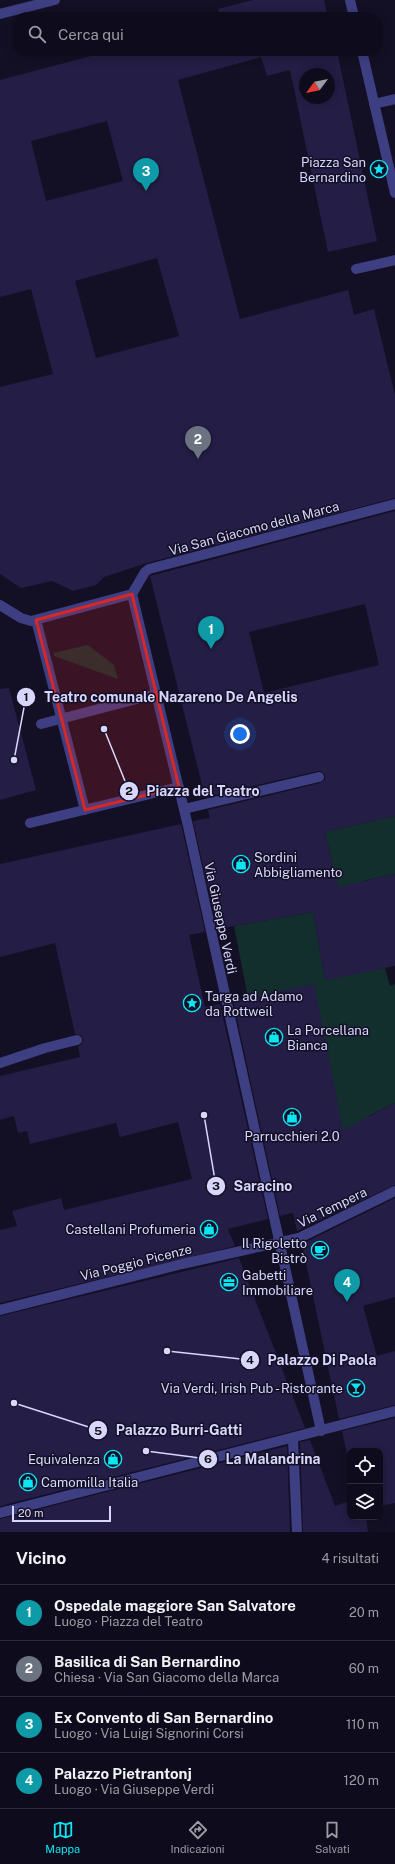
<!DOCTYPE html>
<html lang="it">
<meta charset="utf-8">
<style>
body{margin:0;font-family:"Public Sans",sans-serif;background:#171525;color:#f1f3f6}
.controls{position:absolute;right:12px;bottom:12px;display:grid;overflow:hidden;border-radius:8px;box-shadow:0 2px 10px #0003}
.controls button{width:36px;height:36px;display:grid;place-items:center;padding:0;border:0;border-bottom:1px solid #2e2c3b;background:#0e0c1c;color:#f1f3f6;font:20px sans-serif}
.compass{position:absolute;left:299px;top:68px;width:36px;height:36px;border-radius:50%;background:#0e0c1c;box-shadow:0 2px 10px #0003;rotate:238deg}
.scale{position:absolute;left:12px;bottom:10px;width:99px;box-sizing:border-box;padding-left:4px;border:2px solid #d9d6fd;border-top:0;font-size:11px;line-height:14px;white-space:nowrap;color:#d9d6fd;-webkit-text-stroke:3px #131025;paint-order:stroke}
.you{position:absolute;left:240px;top:734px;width:14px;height:14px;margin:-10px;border:3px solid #fff;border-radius:50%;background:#1a73e8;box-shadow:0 0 0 6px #1a73e833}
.badge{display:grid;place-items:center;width:26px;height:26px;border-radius:50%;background:#0ce5f3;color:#fff;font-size:13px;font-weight:700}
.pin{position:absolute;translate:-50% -33px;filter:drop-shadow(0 1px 2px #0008)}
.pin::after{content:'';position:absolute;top:21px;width:14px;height:12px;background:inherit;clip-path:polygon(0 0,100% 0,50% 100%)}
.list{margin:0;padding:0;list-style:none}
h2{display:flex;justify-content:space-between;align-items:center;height:52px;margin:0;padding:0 16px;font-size:17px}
h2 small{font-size:13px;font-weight:400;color:#9b9ba3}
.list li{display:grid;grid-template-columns:26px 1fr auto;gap:12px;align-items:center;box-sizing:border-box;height:56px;padding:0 16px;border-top:1px solid #2e2c3b}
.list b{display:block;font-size:15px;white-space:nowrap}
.list p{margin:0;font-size:13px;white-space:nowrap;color:#9b9ba3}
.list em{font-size:13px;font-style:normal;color:#9b9ba3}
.icon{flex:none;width:22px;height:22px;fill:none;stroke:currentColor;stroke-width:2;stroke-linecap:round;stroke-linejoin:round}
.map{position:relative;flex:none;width:395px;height:1532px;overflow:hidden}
.search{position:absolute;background:#0e0c1c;box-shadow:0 2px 10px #0003;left:12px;right:12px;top:12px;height:44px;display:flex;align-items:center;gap:10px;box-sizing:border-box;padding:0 14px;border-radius:16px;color:#9b9ba3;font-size:15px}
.sheet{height:276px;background:#0e0c1c}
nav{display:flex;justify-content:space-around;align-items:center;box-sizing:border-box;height:56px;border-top:1px solid #2e2c3b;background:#0e0c1c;font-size:11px;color:#9b9ba3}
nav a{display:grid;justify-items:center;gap:2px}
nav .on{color:#0ce5f3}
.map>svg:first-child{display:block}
.green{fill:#132f2d}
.building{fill:#241d45;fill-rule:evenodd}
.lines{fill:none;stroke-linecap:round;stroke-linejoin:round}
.lane{stroke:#3e3e82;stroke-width:10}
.street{stroke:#3e3e82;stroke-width:10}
.marked{fill:#d62828;fill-opacity:0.2;stroke:#d62828;stroke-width:3;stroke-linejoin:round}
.labels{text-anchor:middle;stroke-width:3;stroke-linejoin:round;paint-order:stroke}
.poi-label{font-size:13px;fill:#d9d6fd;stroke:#131025;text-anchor:end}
.street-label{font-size:13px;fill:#d9d6fd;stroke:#131025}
.leader{fill:none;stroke:#d9d6fd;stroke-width:1.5}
.callout-dot{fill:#d9d6fd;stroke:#131025;stroke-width:1.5}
.mark-label{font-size:12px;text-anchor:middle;font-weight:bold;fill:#111}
.callout-label{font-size:14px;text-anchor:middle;font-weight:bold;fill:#d9d6fd;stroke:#131025;stroke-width:3;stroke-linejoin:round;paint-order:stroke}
</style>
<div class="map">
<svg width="395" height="1532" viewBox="0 0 395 1532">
<rect width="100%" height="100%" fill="#131025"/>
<path class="green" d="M88,645L114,665L118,679L54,656L53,653Z
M395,816V874L363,881L368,904L343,909L325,832Z
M313,912L325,979L385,968L390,986L395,984V1103L369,1116L378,1136L328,1161L248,998L234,926Z"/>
<path class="building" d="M253,0H324L328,17H219L218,9Z
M110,51H337L377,241L328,252L290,70L267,76L261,57L178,80L240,319L348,290L354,315L374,309L395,395V498L147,563L104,577L96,585L73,591L52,581L21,588L0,574V387L53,374L31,289L0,297V80ZM305,74H329V98H305ZM107,121L123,181L46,201L31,141ZM157,258L179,336L96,358L75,281Z
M395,511V816L325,832L338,887L395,874V966L325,980L313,912L217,929L193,821L210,818L208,810L320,783L325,779V775L321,771H318L205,797L150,576ZM365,604L379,665L264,693L249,632Z
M9,688L36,790L0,800V689Z
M181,824L205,932L189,935L205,1007L220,1004L268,1219L228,1229L235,1246L0,1303V1230L17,1226L12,1211L61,1198L64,1210L192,1179L178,1122L120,1137L116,1123L30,1144L27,1131L18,1133L14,1116L0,1120V1076L80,1057L78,1046L82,1044L83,1039L81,1035L75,1034L55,943L0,957V864Z
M314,984L343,1130L395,1103V1185L297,1231L293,1213L280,1216L233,1001Z
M395,1198V1297L363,1306L377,1356L395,1351V1405L339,1419L302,1244Z
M239,1258L305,1428L0,1506V1316Z
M395,1418V1503L380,1506V1451H350V1468L342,1431Z
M310,1440L335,1506L350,1501V1517H366L368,1532H303L300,1442Z
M287,1446L290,1532H0V1519Z"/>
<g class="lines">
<path class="lane" d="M356,269L395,260"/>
<path class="street" d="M350,0L354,17
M0,14L55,0
M362,51L395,193
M374,104L395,99
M132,594L145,572L149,569L395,504
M0,605L21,618L31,621L132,594L188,826L321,1431
M36,620L85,810
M41,724L156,694
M184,809L319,777
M30,823L179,787
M0,1063L45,1048L77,1040
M0,1310L182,1264L299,1238L395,1191
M293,1439L297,1532
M0,1513L395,1411"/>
</g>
<path class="marked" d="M132,594L179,787L85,810L36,620Z"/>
<defs>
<symbol id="sight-ring" viewBox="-11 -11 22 22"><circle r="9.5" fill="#131025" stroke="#0ce5f3" stroke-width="1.5"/><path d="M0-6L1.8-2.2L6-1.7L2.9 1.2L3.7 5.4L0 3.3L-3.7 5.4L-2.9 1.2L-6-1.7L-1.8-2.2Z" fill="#0ce5f3"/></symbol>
<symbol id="shop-ring" viewBox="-11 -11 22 22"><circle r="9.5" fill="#131025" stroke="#0ce5f3" stroke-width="1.5"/><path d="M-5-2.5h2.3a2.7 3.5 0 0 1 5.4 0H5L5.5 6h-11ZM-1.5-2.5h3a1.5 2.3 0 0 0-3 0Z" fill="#0ce5f3"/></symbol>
<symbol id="cafe-ring" viewBox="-11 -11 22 22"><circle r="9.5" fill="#131025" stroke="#0ce5f3" stroke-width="1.5"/><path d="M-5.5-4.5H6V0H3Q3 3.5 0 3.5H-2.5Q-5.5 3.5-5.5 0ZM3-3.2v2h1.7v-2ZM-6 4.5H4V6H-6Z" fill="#0ce5f3"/></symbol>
<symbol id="office-ring" viewBox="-11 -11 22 22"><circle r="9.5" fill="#131025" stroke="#0ce5f3" stroke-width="1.5"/><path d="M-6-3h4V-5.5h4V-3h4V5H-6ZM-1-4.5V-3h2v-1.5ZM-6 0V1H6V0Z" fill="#0ce5f3"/></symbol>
<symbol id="bar-ring" viewBox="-11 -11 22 22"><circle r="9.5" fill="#131025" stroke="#0ce5f3" stroke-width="1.5"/><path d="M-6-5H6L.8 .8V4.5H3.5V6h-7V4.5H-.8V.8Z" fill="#0ce5f3"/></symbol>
</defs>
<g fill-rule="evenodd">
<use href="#sight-ring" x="369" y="159" width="20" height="20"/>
<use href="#shop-ring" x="231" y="854" width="20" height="20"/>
<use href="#sight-ring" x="182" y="993" width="20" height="20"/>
<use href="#shop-ring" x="264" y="1027" width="20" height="20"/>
<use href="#shop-ring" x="282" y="1107" width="20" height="20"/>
<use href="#shop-ring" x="199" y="1219" width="20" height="20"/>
<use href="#cafe-ring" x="310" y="1240" width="20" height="20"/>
<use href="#office-ring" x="219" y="1272" width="20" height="20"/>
<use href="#bar-ring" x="346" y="1378" width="20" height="20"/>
<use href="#shop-ring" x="103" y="1449" width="20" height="20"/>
<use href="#shop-ring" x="18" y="1472" width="20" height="20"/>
</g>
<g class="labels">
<g class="poi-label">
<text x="366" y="167">Piazza San<tspan x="366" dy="15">Bernardino</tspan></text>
<text x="254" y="862" text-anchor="start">Sordini<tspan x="254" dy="15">Abbigliamento</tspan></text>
<text x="205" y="1001" text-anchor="start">Targa ad Adamo<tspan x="205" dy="15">da Rottweil</tspan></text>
<text x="287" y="1035" text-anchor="start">La Porcellana<tspan x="287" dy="15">Bianca</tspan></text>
<text x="292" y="1141" text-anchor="middle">Parrucchieri 2.0</text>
<text x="196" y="1234">Castellani Profumeria</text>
<text x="307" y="1248">Il Rigoletto<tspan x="307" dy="15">Bistrò</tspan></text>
<text x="242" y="1280" text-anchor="start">Gabetti<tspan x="242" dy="15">Immobiliare</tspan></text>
<text x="343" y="1393">Via Verdi, Irish Pub - Ristorante</text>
<text x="100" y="1464">Equivalenza</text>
<text x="41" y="1487" text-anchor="start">Camomilla Italia</text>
</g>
<g class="street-label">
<text transform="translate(254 528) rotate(-15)" y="5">Via San Giacomo della Marca</text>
<text transform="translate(221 918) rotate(78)" y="5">Via Giuseppe Verdi</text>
<text transform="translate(332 1207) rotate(-26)" y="5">Via Tempera</text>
<text transform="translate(136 1262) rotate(-14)" y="5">Via Poggio Picenze</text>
</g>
</g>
<path class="leader" d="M14 760L26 697M104 729L129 791M204 1115L216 1186M167 1351L250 1360M14 1403L98 1430M146 1451L208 1459"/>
<g class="callout-dot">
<circle cx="14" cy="760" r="4"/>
<circle cx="104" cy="729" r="4"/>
<circle cx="204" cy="1115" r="4"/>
<circle cx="167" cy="1351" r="4"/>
<circle cx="14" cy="1403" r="4"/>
<circle cx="146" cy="1451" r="4"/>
<circle cx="26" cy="697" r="10"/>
<circle cx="129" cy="791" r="10"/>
<circle cx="216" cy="1186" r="10"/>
<circle cx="250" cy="1360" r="10"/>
<circle cx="98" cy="1430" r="10"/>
<circle cx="208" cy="1459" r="10"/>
</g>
<g class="mark-label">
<text x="26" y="701">1</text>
<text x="129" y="795">2</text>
<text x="216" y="1190">3</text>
<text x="250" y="1364">4</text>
<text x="98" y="1435">5</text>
<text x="208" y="1463">6</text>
</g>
<g class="callout-label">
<text x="171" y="702">Teatro comunale Nazareno De Angelis</text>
<text x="203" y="796">Piazza del Teatro</text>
<text x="263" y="1191">Saracino</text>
<text x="322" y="1365">Palazzo Di Paola</text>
<text x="179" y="1435">Palazzo Burri-Gatti</text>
<text x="273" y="1464">La Malandrina</text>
</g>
</svg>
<div class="controls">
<button><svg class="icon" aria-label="locate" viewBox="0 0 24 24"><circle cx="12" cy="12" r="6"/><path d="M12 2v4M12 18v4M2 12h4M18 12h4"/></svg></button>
<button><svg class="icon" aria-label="layers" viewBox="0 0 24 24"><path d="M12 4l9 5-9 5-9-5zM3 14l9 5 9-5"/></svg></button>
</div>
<svg class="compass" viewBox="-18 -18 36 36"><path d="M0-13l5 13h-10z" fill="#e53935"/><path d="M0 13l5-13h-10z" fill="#9b9ba3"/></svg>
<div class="scale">20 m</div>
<div class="you"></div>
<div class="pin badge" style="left:211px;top:649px;background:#0f9aa8">1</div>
<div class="pin badge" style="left:198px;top:459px;background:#6b7280">2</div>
<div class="pin badge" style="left:146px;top:191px;background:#0f9aa8">3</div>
<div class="pin badge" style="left:347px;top:1302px;background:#0f9aa8">4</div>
<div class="search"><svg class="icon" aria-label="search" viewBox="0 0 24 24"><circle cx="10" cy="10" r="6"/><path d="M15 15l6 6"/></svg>Cerca qui</div>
</div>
<section class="sheet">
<h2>Vicino<small>4 risultati</small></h2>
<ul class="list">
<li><span class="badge" style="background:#0f9aa8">1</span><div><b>Ospedale maggiore San Salvatore</b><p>Luogo · Piazza del Teatro</p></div><em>20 m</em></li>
<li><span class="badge" style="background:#6b7280">2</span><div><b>Basilica di San Bernardino</b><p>Chiesa · Via San Giacomo della Marca</p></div><em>60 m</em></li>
<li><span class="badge" style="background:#0f9aa8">3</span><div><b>Ex Convento di San Bernardino</b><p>Luogo · Via Luigi Signorini Corsi</p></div><em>110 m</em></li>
<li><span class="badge" style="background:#0f9aa8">4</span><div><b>Palazzo Pietrantonj</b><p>Luogo · Via Giuseppe Verdi</p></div><em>120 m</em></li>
</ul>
</section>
<nav>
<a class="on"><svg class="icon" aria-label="map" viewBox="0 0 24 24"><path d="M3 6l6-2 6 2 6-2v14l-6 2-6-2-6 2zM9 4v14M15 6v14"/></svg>Mappa</a>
<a><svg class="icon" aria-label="directions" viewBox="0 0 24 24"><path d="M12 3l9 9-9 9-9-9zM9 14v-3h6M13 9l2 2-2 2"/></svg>Indicazioni</a>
<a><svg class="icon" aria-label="saved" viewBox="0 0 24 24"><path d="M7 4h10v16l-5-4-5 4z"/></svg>Salvati</a>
</nav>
